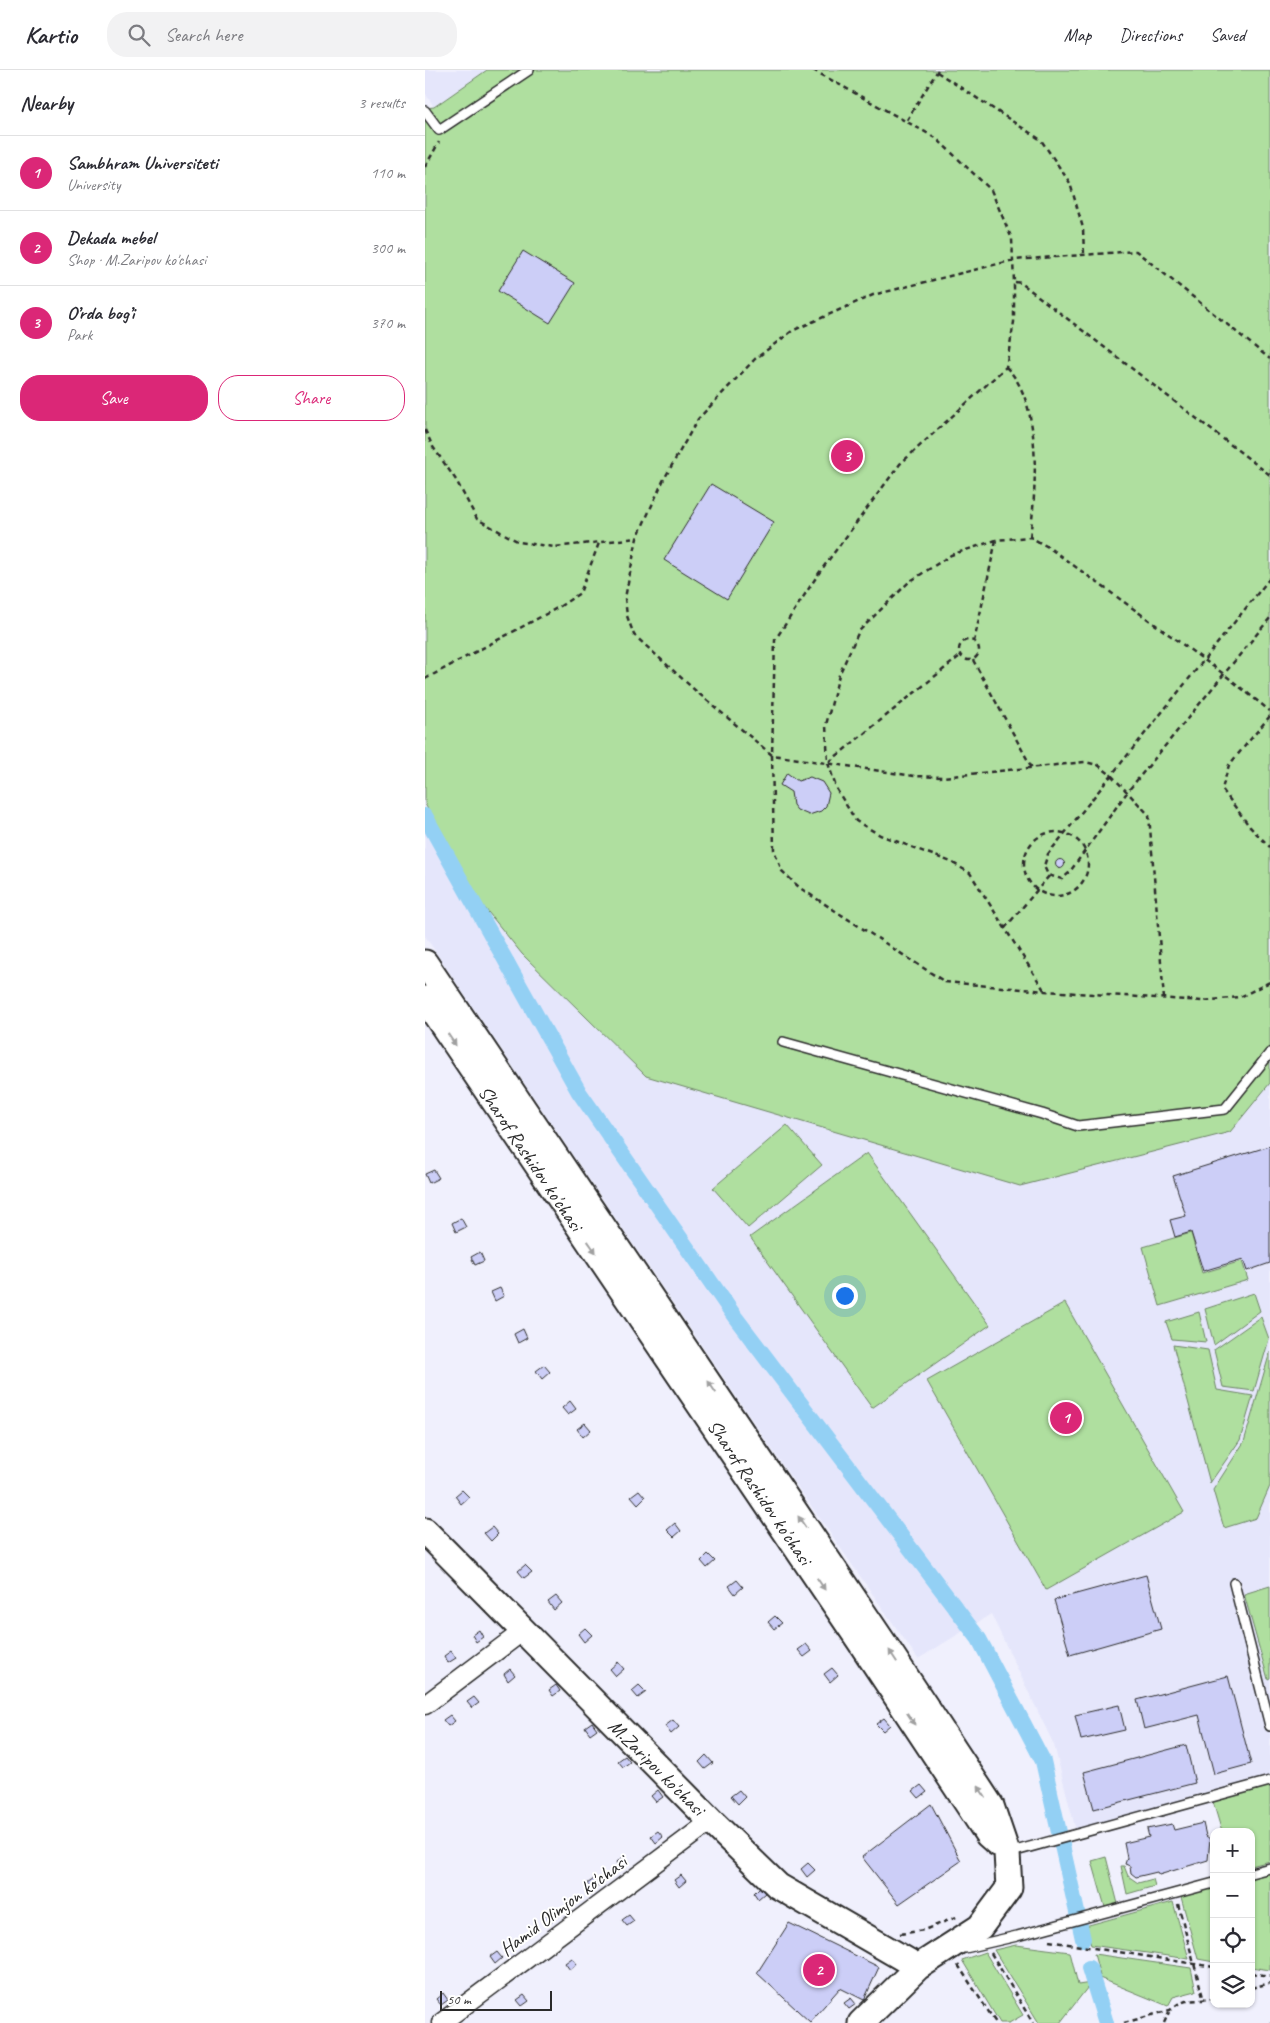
<!DOCTYPE html>
<meta charset="utf-8">
<style>
body{margin:0;font-family:Caveat,sans-serif;background:#f2f2f3;color:#2b2b33}
.controls{position:absolute;right:15px;bottom:15px;display:grid;overflow:hidden;border-radius:10px;box-shadow:0 1px 4px #0004}
.controls button{width:45px;height:45px;display:grid;place-items:center;padding:0;border:0;border-bottom:1px solid #e1e1e2;background:#fff;color:#2b2b33;font:25px sans-serif}
.scale{position:absolute;left:15px;bottom:12px;width:112px;box-sizing:border-box;padding-left:5px;border:2px solid #2b2b2b;border-top:0;font-size:14px;line-height:18px;white-space:nowrap;color:#2b2b2b;-webkit-text-stroke:4px #fff;paint-order:stroke}
.you{position:absolute;left:419px;top:1225px;width:18px;height:18px;margin:-12px;border:4px solid #fff;border-radius:50%;background:#1a73e8;box-shadow:0 0 0 8px #1a73e833}
.badge{display:grid;place-items:center;width:32px;height:32px;border-radius:50%;background:#db2777;color:#fff;font-size:16px;font-weight:700}
.pin{position:absolute;translate:-50% -50%;border:2px solid #fff;box-shadow:0 1px 5px #0006}
.list{margin:0;padding:0;list-style:none}
h2{display:flex;justify-content:space-between;align-items:center;height:65px;margin:0;padding:0 20px;font-size:21px}
h2 small{font-size:16px;font-weight:400;color:#7c7c81}
.list li{display:grid;grid-template-columns:32px 1fr auto;gap:15px;align-items:center;box-sizing:border-box;height:75px;padding:0 20px;border-top:1px solid #e1e1e2}
.list b{display:block;font-size:19px;white-space:nowrap}
.list p{margin:0;font-size:16px;white-space:nowrap;color:#7c7c81}
.list em{font-size:16px;font-style:normal;color:#7c7c81}
.actions{display:flex;gap:10px;padding:15px 20px}
.actions a{flex:1;padding:11px 0;border:1px solid #db2777;border-radius:20px;text-align:center;font-size:18px;color:#db2777}
.actions .main{background:#db2777;color:#fff}
.icon{flex:none;width:28px;height:28px;fill:none;stroke:currentColor;stroke-width:2;stroke-linecap:round;stroke-linejoin:round}
.map{position:relative;flex:none;width:845px;height:1953px;overflow:hidden}
header{display:flex;align-items:center;gap:30px;box-sizing:border-box;height:70px;padding:0 25px;background:#fff;border-bottom:1px solid #e1e1e2}
header strong{font-size:24px}
nav{display:flex;gap:28px;margin-inline-start:auto;font-size:18px}
.search{width:350px;height:45px;background:#f2f2f3;display:flex;align-items:center;gap:12px;box-sizing:border-box;padding:0 18px;border-radius:20px;color:#7c7c81;font-size:19px}
main{display:flex}
aside{flex:1;background:#fff}
.map>svg:first-child{display:block}
.built{fill:#e5e6fb}
.green{fill:#afdf9f;stroke:#6d8565}
.lines{fill:none;stroke-linecap:round;stroke-linejoin:round}
.canal{stroke:#93d0f4;stroke-width:16}
.building{fill:#cccef7;stroke:#2b2b2b}
.lane-casing{stroke:#2b2b2b;stroke-width:12}
.street-casing{stroke:#2b2b2b;stroke-width:21}
.secondary-casing{stroke:#2b2b2b;stroke-width:29}
.path{stroke:#2b2b2b;stroke-width:2.5;stroke-dasharray:5 4;stroke-linecap:butt}
.lane{stroke:#fff;stroke-width:9}
.street{stroke:#fff;stroke-width:18}
.secondary{stroke:#fff;stroke-width:25}
.oneway{fill:#a0a0a0}
.labels{text-anchor:middle;stroke-width:4;stroke-linejoin:round;paint-order:stroke}
.street-label{font-size:20px;fill:#2b2b2b;stroke:#fff}
</style>
<header>
<strong>Kartio</strong>
<div class="search"><svg class="icon" aria-label="search" viewBox="0 0 24 24"><circle cx="10" cy="10" r="6"/><path d="M15 15l6 6"/></svg>Search here</div>
<nav><a>Map</a><a>Directions</a><a>Saved</a></nav>
</header>
<main>
<aside>
<h2>Nearby<small>3 results</small></h2>
<ul class="list">
<li><span class="badge">1</span><div><b>Sambhram Universiteti</b><p>University</p></div><em>110 m</em></li>
<li><span class="badge">2</span><div><b>Dekada mebel</b><p>Shop · M.Zaripov ko'chasi</p></div><em>300 m</em></li>
<li><span class="badge">3</span><div><b>O’rda bog’i</b><p>Park</p></div><em>370 m</em></li>
</ul>
<div class="actions"><a class="main">Save</a><a>Share</a></div>
</aside>
<div class="map">
<svg width="845" height="1953" viewBox="0 0 845 1953">
<rect width="100%" height="100%" fill="#f0f0fd"/>
<filter id="ink" filterUnits="userSpaceOnUse"><feTurbulence type="fractalNoise" baseFrequency=".02" numOctaves="2"/><feDisplacementMap in="SourceGraphic" scale="10" xChannelSelector="R" yChannelSelector="G"/><feConvolveMatrix kernelMatrix="1 2 1 2 8 2 1 2 1" color-interpolation-filters="sRGB"/></filter>
<g filter="url(#ink)">
<path class="built" d="M0,0H62L9,37L0,23Z
M0,736L55,832L97,884L204,989L845,1012V1707L651,1761L629,1675L566,1544L493,1589L363,1403L0,866Z"/>
<path class="green" d="M62,0H845V1013L805,1062L595,1116L221,1006L97,884L55,832L0,734V38L9,37Z
M362,1055L397,1095L323,1158L288,1118Z
M442,1083L565,1255L447,1338L325,1167Z
M766,1163L777,1203L817,1191L823,1210L735,1236L718,1177Z
M829,1223L835,1241L789,1275L780,1239Z
M640,1233L759,1442L621,1520L502,1311Z
M774,1242L781,1272L747,1269L741,1252Z
M836,1247L844,1269L829,1321L798,1317L789,1280Z
M748,1275L783,1280L792,1320L828,1326L815,1370L785,1413Z
M845,1282V1416L831,1448L799,1458L788,1420L819,1372Z
M845,1516V1608L843,1609L819,1524Z
M845,1708V1791L826,1796V1762H797L786,1725Z
M681,1787L693,1834L680,1837L667,1791Z
M696,1796H699L703,1806L713,1813L728,1809L730,1816L702,1824Z
M845,1802V1900L826,1897V1808Z
M789,1818V1892L773,1889L756,1827Z
M748,1832L764,1889L666,1875L660,1856Z
M591,1875L645,1882L653,1915L666,1913L635,1953H614L569,1880Z
M560,1882L598,1945L584,1953H575L537,1890Z
M669,1884L766,1898L771,1921L748,1927L743,1936L672,1907L675,1906Z"/>
<g class="lines">
<path class="canal" d="M0,746L154,1022L310,1247L554,1569L618,1691L658,1869
M664,1898L681,1953"/>
</g>
<path class="building" d="M98,181L150,213L125,253L73,221Z
M286,414L349,452L302,529L239,490Z
M362,703L373,711L385,707L397,712L404,723L401,736L396,741L384,745L372,740L368,735L366,722L355,715Z
M630.5 794a4.5 4.5 0 1 1 9 0a4.5 4.5 0 1 1-9 0Z
M845,1076V1193L822,1201L818,1189L778,1201L766,1162L750,1167L745,1150L761,1146L748,1106Z
M9,1100L14,1108L4,1113L0,1104Z
M36,1148L41,1157L31,1162L27,1153Z
M55,1182L59,1191L50,1195L46,1187Z
M75,1218L79,1226L70,1231L66,1222Z
M98,1259L102,1268L93,1273L89,1264Z
M119,1295L125,1302L117,1309L111,1301Z
M145,1331L151,1339L143,1345L137,1338Z
M160,1353L166,1360L158,1367L152,1359Z
M37,1420L44,1427L36,1434L30,1426Z
M214,1420L220,1427L213,1434L206,1426Z
M250,1453L256,1461L249,1467L242,1460Z
M67,1457L73,1464L66,1471L59,1463Z
M283,1484L290,1491L282,1498L276,1491Z
M100,1495L107,1502L99,1508L93,1501Z
M721,1505L736,1559L645,1585L629,1530Z
M312,1510L318,1517L310,1524L304,1516Z
M131,1526L137,1533L129,1540L123,1532Z
M350,1546L357,1553L349,1559L343,1552Z
M160,1558L167,1565L159,1572L153,1564Z
M54,1560L58,1567L51,1572L47,1565Z
M381,1574L387,1581L379,1587L373,1580Z
M26,1581L31,1588L23,1593L19,1586Z
M193,1592L199,1599L191,1606L185,1599Z
M407,1598L413,1605L405,1612L399,1604Z
M85,1599L90,1605L83,1611L79,1604Z
M803,1606L826,1694L789,1704L774,1645L719,1659L712,1630Z
M131,1615L135,1621L128,1626L124,1620Z
M214,1615L221,1622L213,1628L207,1621Z
M49,1627L54,1633L47,1638L42,1632Z
M694,1635L700,1660L656,1670L650,1645Z
M25,1645L30,1651L23,1656L18,1650Z
M459,1648L465,1655L458,1661L451,1654Z
M248,1650L254,1657L246,1664L240,1656Z
M167,1652L172,1659L165,1664L160,1657Z
M761,1675L770,1713L669,1739L659,1702Z
M281,1685L288,1693L280,1699L274,1692Z
M200,1686L205,1692L198,1697L193,1691Z
M496,1715L502,1722L494,1728L488,1721Z
M233,1720L238,1727L231,1732L226,1726Z
M314,1720L320,1727L313,1734L306,1726Z
M506,1734L536,1791L474,1834L437,1787Z
M778,1753L781,1766L785,1769L783,1790L734,1805L732,1802L711,1807L706,1803L705,1796L700,1794L702,1788L699,1773L724,1767L722,1759L747,1754L749,1760Z
M233,1761L238,1767L231,1773L226,1766Z
M198,1787L203,1793L196,1799L192,1792Z
M383,1793L390,1800L382,1807L376,1799Z
M256,1805L261,1811L254,1817L249,1810Z
M169,1809L174,1815L167,1821L162,1814Z
M335,1817L340,1823L333,1829L329,1823Z
M123,1844L128,1850L121,1855L116,1849Z
M204,1845L209,1851L202,1856L197,1850Z
M364,1853L454,1897L439,1930L415,1918L385,1952L332,1903Z
M72,1882L77,1888L70,1894L65,1887Z
M147,1888L152,1894L145,1900L140,1893Z
M18,1923L23,1930L16,1935L11,1929Z
M99,1925L104,1931L97,1936L92,1930Z
M426,1928L431,1934L424,1939L419,1933Z"/>
<g class="lines">
<defs>
<path id="lane" d="M0,41L14,60L104,0
M358,972L617,1044L653,1056L800,1039L845,983
M809,1513L845,1656
M583,1783L845,1711
M826,1803L845,1798
M540,1878L592,1866L789,1813"/>
<path id="street" d="M0,1635L98,1561
M16,1953L286,1751"/>
<path id="secondary" d="M0,893L462,1578L566,1736L582,1783L584,1818L555,1857L493,1897L436,1953
M0,929L434,1570L546,1739L563,1765L572,1773
M0,1461L286,1751L353,1816L493,1897"/>
</defs>
<use href="#lane" class="lane-casing"/>
<use href="#street" class="street-casing"/>
<use href="#secondary" class="secondary-casing"/>
<path class="path" d="M388,0L511,68L566,120L587,169L589,212V252L581,297L475,394L394,503L350,570L347,685L349,780L357,801L375,818L520,912L620,921L778,931L815,927L845,912
M512,2L616,70L645,113L658,158L659,185
M482,50L513,0
M0,97L14,72
M590,212L596,213L845,405
M581,297C618,333 611,420 605,467
M0,360L8,377L31,410L52,449L94,472L130,477L212,468
M845,508L623,784L619,796L623,805L637,809L644,803L703,721L845,548
M534 580a10 10 0 1 1 20 0a10 10 0 1 1-20 0Z
M549,572L571,470
M548,590L607,698
M0,609L134,537L155,523L174,473
M845,646L804,695L797,719L825,757L845,777
M404,692L535,586
M599 794a32 32 0 1 1 64 0a32 32 0 1 1-64 0Z
M580,858L624,806
M619,920L545,803L526,792L455,765L431,751L412,720L403,693L401,655L414,605L434,561L484,512L526,485L571,470L605,467L623,477L800,605L845,641
M739,929L724,745L686,705L673,695L660,692L517,707L489,706L347,685L272,622L209,565L202,546L200,528L212,468L238,411L273,349L330,289L367,261L448,225L589,190L711,181L845,289
M753,1834L779,1931
M475,1864L499,1860L534,1846
M624,1871L789,1897
M566,1883L608,1953
M533,1895L571,1953
M826,1903L845,1906
M826,1918L845,1913
M699,1953L745,1940L753,1934L761,1931L789,1929
M739,1953L744,1942
M844,1953H845"/>
<use href="#lane" class="lane"/>
<use href="#street" class="street"/>
<use href="#secondary" class="secondary"/>
</g>
<defs><path id="oneway-solid" d="M-6-.8H1V-3.2L6.5 0L1 3.2V.8H-6Z" transform="scale(1.25)"/></defs>
<g class="oneway">
<use href="#oneway-solid" transform="translate(27 970) rotate(56)"/>
<use href="#oneway-solid" transform="translate(167 1177) rotate(55)"/>
<use href="#oneway-solid" transform="translate(287 1317) rotate(-124)"/>
<use href="#oneway-solid" transform="translate(377 1452) rotate(-124)"/>
<use href="#oneway-solid" transform="translate(396 1514) rotate(56)"/>
<use href="#oneway-solid" transform="translate(468 1586) rotate(-123)"/>
<use href="#oneway-solid" transform="translate(486 1649) rotate(57)"/>
<use href="#oneway-solid" transform="translate(557 1722) rotate(-123)"/>
</g>
</g>
<g class="labels">
<g class="street-label">
<text transform="translate(106 1088) rotate(56)" y="7">Sharof Rashidov ko'chasi</text>
<text transform="translate(335 1422) rotate(56)" y="7">Sharof Rashidov ko'chasi</text>
<text transform="translate(232 1697) rotate(45)" y="7">M.Zaripov ko'chasi</text>
<text transform="translate(138 1835) rotate(-37)" y="7">Hamid Olimjon ko'chasi</text>
</g>
</g>
</svg>
<div class="controls">
<button>+</button>
<button>−</button>
<button><svg class="icon" aria-label="locate" viewBox="0 0 24 24"><circle cx="12" cy="12" r="6"/><path d="M12 2v4M12 18v4M2 12h4M18 12h4"/></svg></button>
<button><svg class="icon" aria-label="layers" viewBox="0 0 24 24"><path d="M12 4l9 5-9 5-9-5zM3 14l9 5 9-5"/></svg></button>
</div>
<div class="scale">50 m</div>
<div class="you"></div>
<div class="pin badge" style="left:641px;top:1348px">1</div>
<div class="pin badge" style="left:394px;top:1900px">2</div>
<div class="pin badge" style="left:422px;top:386px">3</div>
</div>
</main>
